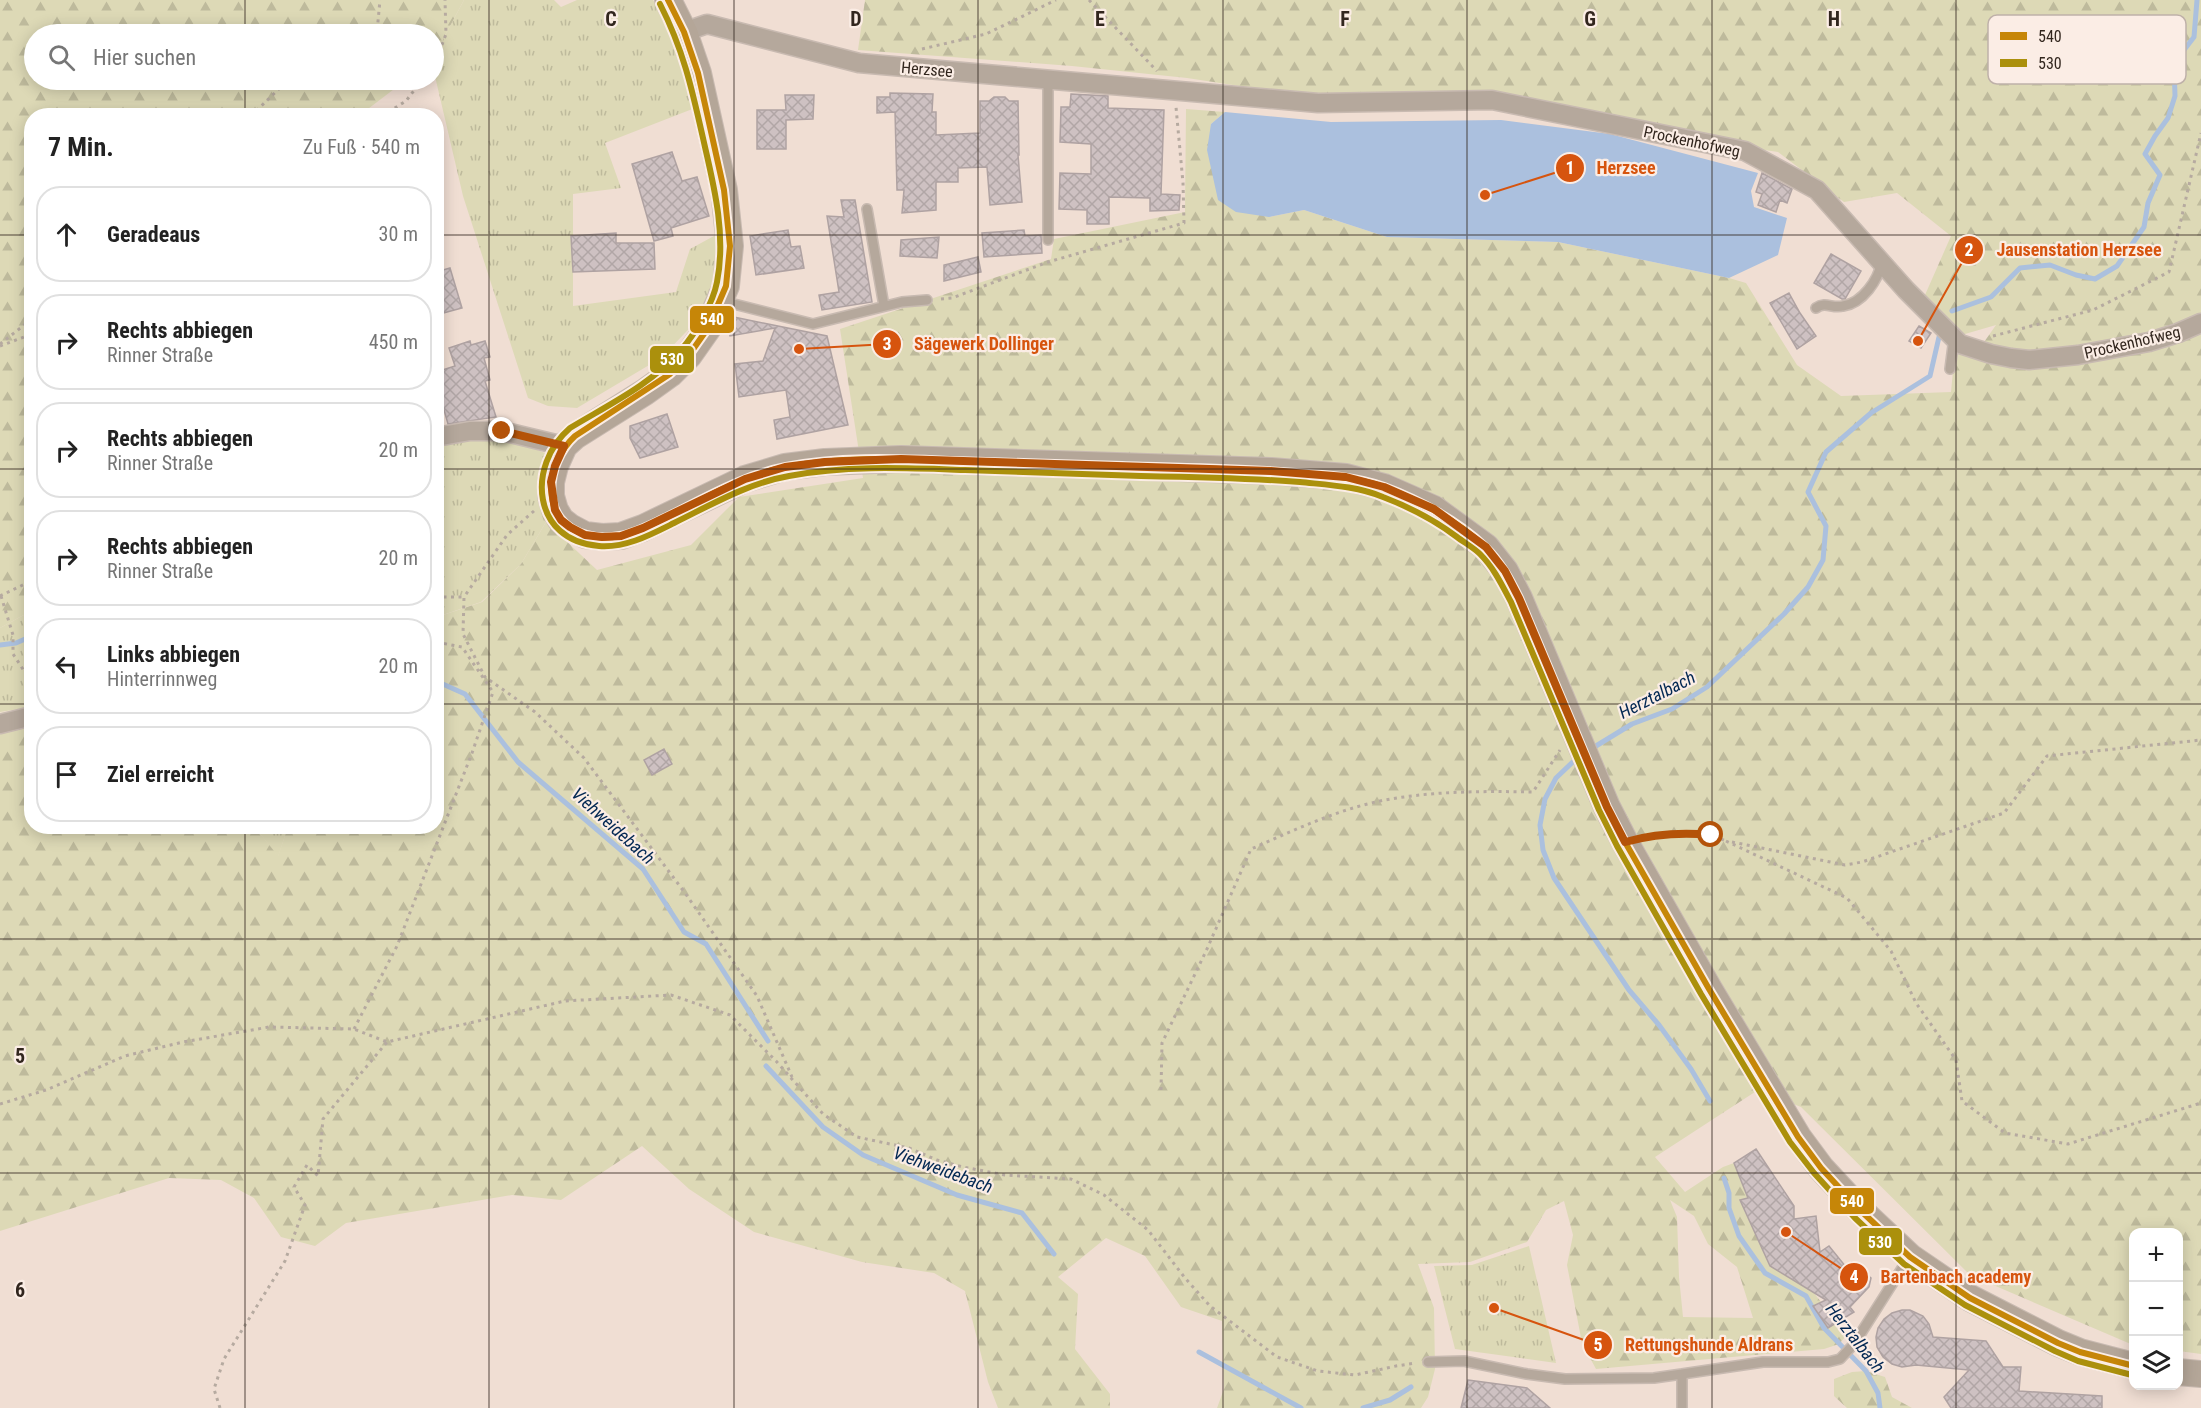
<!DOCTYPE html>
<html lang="de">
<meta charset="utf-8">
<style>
body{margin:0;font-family:"Roboto Condensed",sans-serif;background:#f2f2f2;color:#222}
.controls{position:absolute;right:18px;bottom:18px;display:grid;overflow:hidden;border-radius:12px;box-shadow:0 3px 15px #0003}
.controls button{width:54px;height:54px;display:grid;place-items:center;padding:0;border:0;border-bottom:2px solid #e0e0e0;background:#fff;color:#222;font:30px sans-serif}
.stop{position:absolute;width:18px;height:18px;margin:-14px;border:4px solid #b45309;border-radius:50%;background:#fff}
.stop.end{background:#b45309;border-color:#fff;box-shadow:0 2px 6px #0008}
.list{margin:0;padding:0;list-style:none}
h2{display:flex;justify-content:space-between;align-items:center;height:78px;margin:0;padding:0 24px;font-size:26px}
h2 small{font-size:20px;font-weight:400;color:#767676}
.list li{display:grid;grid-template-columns:39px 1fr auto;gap:18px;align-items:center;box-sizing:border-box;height:96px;margin:0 12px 12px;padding:0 12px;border:2px solid #e0e0e0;border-radius:24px}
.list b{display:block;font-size:22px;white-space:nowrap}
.list p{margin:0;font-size:20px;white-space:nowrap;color:#767676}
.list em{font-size:20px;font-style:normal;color:#767676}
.icon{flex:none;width:33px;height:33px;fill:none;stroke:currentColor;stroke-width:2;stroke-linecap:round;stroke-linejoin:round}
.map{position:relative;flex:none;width:2201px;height:1408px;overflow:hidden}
.search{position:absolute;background:#fff;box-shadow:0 3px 15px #0003;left:24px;top:24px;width:420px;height:66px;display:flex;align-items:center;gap:15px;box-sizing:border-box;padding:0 21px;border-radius:33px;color:#767676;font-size:22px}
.panel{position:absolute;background:#fff;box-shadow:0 3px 15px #0003;left:24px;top:108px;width:420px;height:726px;border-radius:24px}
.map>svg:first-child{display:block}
.grass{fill:url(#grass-tufts)}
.forest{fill:url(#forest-firs);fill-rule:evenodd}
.water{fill:#abc0de}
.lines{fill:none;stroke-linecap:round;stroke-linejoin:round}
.stream{stroke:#abc0de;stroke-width:5}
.building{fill:url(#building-cross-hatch);stroke:#afa2a2;stroke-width:1.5}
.service-casing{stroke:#c8bab1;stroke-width:12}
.minor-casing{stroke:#c8bab1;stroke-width:21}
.secondary-casing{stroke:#c8bab1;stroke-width:28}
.path{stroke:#b6aaa0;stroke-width:3;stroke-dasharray:3 4.5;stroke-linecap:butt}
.service{stroke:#b5a89c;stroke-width:9}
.minor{stroke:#b5a89c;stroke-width:18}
.secondary{stroke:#b4a698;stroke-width:26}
.bus-1-casing{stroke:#fbede5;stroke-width:10}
.bus-2-casing{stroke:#fbede5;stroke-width:10}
.bus-1{stroke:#c68608;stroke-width:6}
.bus-2{stroke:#ab900c;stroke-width:6}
.route{stroke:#b45309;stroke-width:8}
.grid{fill:none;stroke:#32261e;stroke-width:1.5;stroke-opacity:0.55}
.labels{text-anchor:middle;stroke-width:4.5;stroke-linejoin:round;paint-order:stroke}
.street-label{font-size:16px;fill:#32261e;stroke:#fbede5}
.water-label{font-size:18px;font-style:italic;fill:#032853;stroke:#fbede5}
.key{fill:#fbede5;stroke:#bfb1a9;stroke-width:1.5}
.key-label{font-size:16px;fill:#32261e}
.grid-label{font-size:20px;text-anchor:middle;font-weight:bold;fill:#32261e;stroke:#fbede5;stroke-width:4.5;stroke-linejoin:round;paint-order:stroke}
.leader{fill:none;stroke:#d6540e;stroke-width:2}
.callout-dot{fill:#d6540e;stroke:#fbede5;stroke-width:2}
.mark-label{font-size:18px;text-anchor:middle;font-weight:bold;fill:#fff}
.callout-label{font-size:18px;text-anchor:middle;font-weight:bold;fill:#d6540e;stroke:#fbede5;stroke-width:4.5;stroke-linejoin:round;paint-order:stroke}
.line-badge{stroke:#fbede5;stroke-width:2}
.badge-label{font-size:16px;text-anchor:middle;font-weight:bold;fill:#fff}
</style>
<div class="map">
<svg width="2201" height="1408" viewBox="0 0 2201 1408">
<defs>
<pattern id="grass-tufts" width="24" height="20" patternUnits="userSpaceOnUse" patternTransform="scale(1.5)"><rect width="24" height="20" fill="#ddd9b6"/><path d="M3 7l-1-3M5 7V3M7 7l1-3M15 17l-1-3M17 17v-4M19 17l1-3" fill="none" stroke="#beba9c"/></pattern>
<pattern id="forest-firs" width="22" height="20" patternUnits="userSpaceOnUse" patternTransform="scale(1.5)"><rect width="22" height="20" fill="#ddd9b6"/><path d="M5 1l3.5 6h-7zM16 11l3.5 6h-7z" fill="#beba9c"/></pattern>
<pattern id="building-cross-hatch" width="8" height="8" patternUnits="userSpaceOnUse" patternTransform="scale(1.5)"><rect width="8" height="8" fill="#cec1c2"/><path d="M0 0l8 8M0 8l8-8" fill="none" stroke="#b1a6a6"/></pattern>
</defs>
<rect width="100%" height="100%" fill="#f0ded3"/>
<path class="grass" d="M464,0H554L561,7L577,0H653L676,40L695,108L605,143L621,188L573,194V306L676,292L690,249L736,224L710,307L661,358L577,408L548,406L528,398L463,196L434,72V56Z
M505,437L545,453L546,522L521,564L481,602L437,617V441Z
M31,611V707L0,712V628Z
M255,827H288L278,857Z
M1529,1246L1556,1363L1455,1349L1434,1266L1472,1265Z"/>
<path class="forest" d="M0,0H464L434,56V34H34V80H406L360,115L32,116L31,611L0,628Z
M865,0H2201V319L2145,339L2034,356L1982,345L1996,325L1965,334L1957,333V329L1925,295L1951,236L1897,193L1844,202L1778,152L1483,108L1305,96L1187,78L1072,66L858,50Z
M1186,109L1225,112L1211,124L1269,217L1304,210L1387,237L1558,242L1729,278L1746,283L1797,365L1841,396L1951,392L1955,349L1987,361L2201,330V1354L2179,1351L2178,1232H2134L2133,1345L1970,1275L1801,1107L1758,1090L1655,1157L1685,1192L1723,1167L1734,1163L1748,1198L1741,1200L1821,1302L1814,1306L1838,1322L1847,1335L1839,1344L1824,1349L1596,1369L1582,1343L1567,1265L1573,1235L1564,1201L1546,1210L1527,1242L1470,1262L1418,1264L1434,1308L1435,1369L1428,1397L1421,1408H1217L1224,1389L1222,1321L1181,1307L1145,1256L1106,1238L1058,1277L1078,1294L1075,1349L1110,1394V1408H998L988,1382L965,1291L934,1273L862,1262L754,1232L689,1189L642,1146L561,1200L512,1195L346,1223L315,1246L281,1237L254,1198L221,1180L169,1178L0,1231V713L31,707L32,826L255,827L278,856L288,827L436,826L437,617L482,602L521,564L546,522L597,570L691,545L739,497L863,478L840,329L1051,259L1054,239L1185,212ZM1670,1200L1694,1216L1708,1244L1737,1267L1753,1318L1683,1317L1679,1277L1677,1217Z
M1866,1371L1885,1377L1892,1397L1912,1408H1847L1834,1396V1379L1852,1372Z"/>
<path class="water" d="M1225,112L1331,122L1501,120L1610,134L1758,173L1751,191L1754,207L1787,218L1778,255L1729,278L1558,242L1387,237L1304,210L1269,217L1236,212L1218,200L1207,150L1211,124Z"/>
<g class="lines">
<path class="stream" d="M1952,311L1991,297L2020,268L2050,265L2076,275L2095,279L2117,266L2144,227L2148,203L2160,175L2145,154L2155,136L2168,118L2175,96L2174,63L2194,37L2197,0
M0,645L16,643L32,636
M436,681L465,694L518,762L643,869L684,932L706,944L768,1041
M1591,749L1632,724L1672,709L1707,687L1784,614L1808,587L1823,560L1826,526L1808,492L1826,452L1871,413L1930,376L1939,337
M1578,757L1556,778L1545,799L1540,825L1543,850L1554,878L1629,990L1659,1025L1691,1069L1710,1101
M766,1066L823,1127L863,1155L957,1195L1022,1213L1054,1254
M1724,1178L1729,1193V1208L1739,1236L1765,1273L1806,1296L1824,1328L1866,1371L1878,1393L1880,1408
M1199,1352L1301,1408
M1363,1408L1390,1400L1411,1387"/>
</g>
<path class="building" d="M890,93L933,94L932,112H936V135L980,133V101H989L994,97H1005L1009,101H1018L1019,155H1018L1022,202L990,205L987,167L958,168V182H936V210L902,213L904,190H897L895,112L877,113V97H890Z
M1071,94L1108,96V108L1164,110L1161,194L1180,195L1179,210L1150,211V198L1109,197V224H1087V210L1059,209L1060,173L1091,174V144L1060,142L1061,107H1070Z
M785,95H814L813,119L786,120V149H757V110H786Z
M672,152L682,181L697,177L709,216L671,228L673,236L654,241L632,164Z
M1762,173L1792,189L1787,203L1780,200L1776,212L1758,205L1762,194L1756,192Z
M841,200H855L872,302L822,310L819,295L839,292L827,216L844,217Z
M788,230L791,247L800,246L804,268L756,275L750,236Z
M1024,230L1025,236L1041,235L1042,253L984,257L982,233Z
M616,233V243H654L655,269L573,272L571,236Z
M939,237L937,258L900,256L901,240Z
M1831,254L1861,271L1845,299H1842L1814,283Z
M978,257L981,272L944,281V265Z
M450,268L462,308L436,315V272Z
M1789,293L1800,313L1816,336L1797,349L1770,303Z
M729,316L827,336L848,425L777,439L774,420L790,417L786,390L739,397L735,364L763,361L775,328L730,336L727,321Z
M1919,326L1931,333L1921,348L1909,341Z
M470,341L471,345L485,341L490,357L484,358L490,380L485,381L496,417L448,424L436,382V372L455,366L449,348Z
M667,414L678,447L640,458L630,438V426Z
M664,749L672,764L652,775L644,760Z
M1756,1149L1794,1206V1219L1816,1216L1820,1252L1829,1246L1846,1267L1852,1262L1871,1278L1869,1287L1850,1307L1854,1312L1828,1328L1813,1306L1826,1300L1770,1266L1740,1200L1748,1198L1734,1163Z
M1902,1310H1910L1923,1316L1929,1324L1933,1337L1986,1341L2003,1367H2021L2019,1391L2102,1396V1408H1951L1944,1397L1969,1370L1916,1365L1902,1367L1892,1364L1883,1357L1877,1347L1876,1337L1878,1328L1884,1319L1892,1313Z
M1468,1380L1527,1388L1550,1408H1461Z"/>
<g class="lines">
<defs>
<path id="service" d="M867,209L884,306
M1048,240V79
M722,301L813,324L902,302L927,300
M1816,308C1826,301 1832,309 1843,306C1863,303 1878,280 1882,262
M1950,369L1954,338
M1428,1362L1464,1361L1527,1374L1565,1379L1654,1378L1682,1374
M1682,1408V1374L1763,1362H1828L1840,1359L1854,1344L1908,1259"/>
<path id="minor" d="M684,32L707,24L859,63L1318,103L1492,100L1745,151L1817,190L1906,290L1960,344L1991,354L2011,358L2029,360L2078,355L2149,342L2178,333L2201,323
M436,437L470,431H502L564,446
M0,724L32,716"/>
<path id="secondary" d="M668,0L684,32L698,73L724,190L730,246L726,286L708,328L689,355L670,374L645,392L575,436L564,446L555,466L551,482V496L555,510L561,520L570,527L585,535L602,537L621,536L643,528L745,479L785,467L825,462L901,459L1271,471L1346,477L1384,487L1434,509L1486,547L1505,571L1519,598L1607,807L1625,842L1709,989L1798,1137L1821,1168L1861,1211L1910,1257L1970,1298L2058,1343L2080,1352L2134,1366
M2178,1372L2201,1374"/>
</defs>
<use href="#service" class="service-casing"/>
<use href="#minor" class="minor-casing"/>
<use href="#secondary" class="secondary-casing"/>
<path class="path" d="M1089,0L1157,71
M372,34L377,32L380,0
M922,49L986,34L1056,0
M434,66L446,34L445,0
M251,116L288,80
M382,116L406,101L422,80
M941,299L952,298L1048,262L1184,223L1183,183L1176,107
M1993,336L2093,310L2169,272L2201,133
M0,344L32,319
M0,346L32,334
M534,511L507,535L464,597L463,634L485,677L535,712L584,758L685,893L757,996L792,1077
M0,596L27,583L32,577
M1,596L13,635V654L32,683
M436,597H464
M1647,836C1674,831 1701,831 1726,841
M1726,841L1847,898L1891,951L1916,1003L1956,1060L1962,1101L2005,1133L2068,1144L2201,1103
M1732,842L1845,865L1862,862L2004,813L2047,756L2201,740
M354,1029L397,946L472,753L493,692L462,647L436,642
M1161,1090L1162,1043L1207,949L1251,849C1295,830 1338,809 1385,800C1434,791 1483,791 1533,792L1560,750
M0,1104L46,1090L125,1056L183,1042L269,1027L354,1029L387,1042L565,1001L671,995L730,1015L776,1061L823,1114L857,1137L909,1148L937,1160L963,1167L1005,1175L1071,1179L1104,1195L1148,1230L1185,1278L1210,1306L1277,1357L1318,1371L1355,1375L1396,1366L1416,1363
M220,1408L214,1389L224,1359L285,1261L305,1205L294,1187L307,1165L318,1176L323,1119L387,1042"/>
<use href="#service" class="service"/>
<use href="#minor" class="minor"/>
<use href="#secondary" class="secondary"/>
<defs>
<path id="bus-1" d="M668,0L684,32L698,73L724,190L730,246L726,286L708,328L689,355L670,374L575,436C545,463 538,523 587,535C597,538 610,538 620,536C636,533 652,524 667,517C705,498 744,475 786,467C840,456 899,459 954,461C1010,463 1066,464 1122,466C1180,468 1238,468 1296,473C1326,475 1356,477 1384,487C1419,500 1458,521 1485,547C1500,561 1510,580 1519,598L1607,807L1625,842L1709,989L1798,1137L1821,1168L1861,1211L1910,1257L1970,1298L2058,1343L2080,1352L2134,1366"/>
<path id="bus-2" d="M660,4C685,53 693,94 705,147C715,190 726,237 717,282C713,303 696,333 681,350C652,384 608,405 570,428C526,466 532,541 599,546C626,548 650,535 674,523C711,505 748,483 789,476C846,465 907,468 965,470C1023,472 1082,474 1141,476C1194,477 1247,478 1300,482C1328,485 1356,486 1383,497C1412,508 1433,519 1457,537C1465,543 1474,548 1480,554C1494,568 1502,585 1511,602L1599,810L1617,846L1701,994L1790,1142L1814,1173L1855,1218L1904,1264L1965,1305L2055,1351L2078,1361L2132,1375"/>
</defs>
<use href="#bus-1" class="bus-1-casing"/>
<use href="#bus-2" class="bus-2-casing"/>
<use href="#bus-1" class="bus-1"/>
<use href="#bus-2" class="bus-2"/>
</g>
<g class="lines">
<path class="route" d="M502,431L564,446L555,466L551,482L555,510L561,520L570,527L585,535L602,537L621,536L643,528L745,479L785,467L825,462L901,459L1271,471L1346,477L1384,487L1434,509L1486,547L1505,571L1519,598L1607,807L1625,842C1654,834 1681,832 1711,835"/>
</g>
<path class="grid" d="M245,0V34M489,0V1408M734,0V1408M978,0V1408M1223,0V1408M1467,0V1408M1712,0V1408M1956,0V1408M245,80V116M0,235H32M436,235H2201M0,469H32M436,469H2201M0,704H32M436,704H2201M245,826V1408M0,939H2201M0,1173H2201"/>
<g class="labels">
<g class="street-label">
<text transform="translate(927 69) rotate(5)" y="6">Herzsee</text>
<text transform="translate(1692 141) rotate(12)" y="6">Prockenhofweg</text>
<text transform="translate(2132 342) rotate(-13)" y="6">Prockenhofweg</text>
</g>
<g class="water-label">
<text transform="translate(1657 695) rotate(-27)" y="6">Herztalbach</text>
<text transform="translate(613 826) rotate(42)" y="6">Viehweidebach</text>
<text transform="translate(943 1170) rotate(20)" y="6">Viehweidebach</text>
<text transform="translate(1855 1338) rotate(52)" y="6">Herztalbach</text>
</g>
</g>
<rect x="1988" y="15" width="198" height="69" rx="9" class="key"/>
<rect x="2000" y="32" width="27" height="8" fill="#c68608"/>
<rect x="2000" y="59" width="27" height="8" fill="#ab900c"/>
<g class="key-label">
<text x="2038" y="42">540</text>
<text x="2038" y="69">530</text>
</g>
<g class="grid-label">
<text x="611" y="26">C</text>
<text x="856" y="26">D</text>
<text x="1100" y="26">E</text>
<text x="1345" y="26">F</text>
<text x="1590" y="26">G</text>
<text x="1834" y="26">H</text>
<text x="20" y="1063">5</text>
<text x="20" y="1297">6</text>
</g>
<path class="leader" d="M1485 195L1570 168M1918 341L1969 250M799 349L887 344M1786 1232L1854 1277M1494 1308L1598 1345"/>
<g class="callout-dot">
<circle cx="1485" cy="195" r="6"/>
<circle cx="1918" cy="341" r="6"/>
<circle cx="799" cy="349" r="6"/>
<circle cx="1786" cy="1232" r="6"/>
<circle cx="1494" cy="1308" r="6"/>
<circle cx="1570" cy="168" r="15"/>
<circle cx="1969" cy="250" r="15"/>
<circle cx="887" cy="344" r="15"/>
<circle cx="1854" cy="1277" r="15"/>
<circle cx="1598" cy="1345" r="15"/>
</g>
<g class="mark-label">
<text x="1570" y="174">1</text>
<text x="1969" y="256">2</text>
<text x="887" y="350">3</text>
<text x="1854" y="1283">4</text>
<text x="1598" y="1351">5</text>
</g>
<g class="callout-label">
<text x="1626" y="174">Herzsee</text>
<text x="2079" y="256">Jausenstation Herzsee</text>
<text x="984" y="350">Sägewerk Dollinger</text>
<text x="1956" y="1283">Bartenbach academy</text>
<text x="1709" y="1351">Rettungshunde Aldrans</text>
</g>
<g class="line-badge">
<rect x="689" y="305" width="46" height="29" rx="6" fill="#c68608"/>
<rect x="649" y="345" width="46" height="29" rx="6" fill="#ab900c"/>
<rect x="1829" y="1187" width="46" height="28" rx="6" fill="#c68608"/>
<rect x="1858" y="1227" width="45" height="29" rx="6" fill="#ab900c"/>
</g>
<g class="badge-label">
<text x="712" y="325">540</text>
<text x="672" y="365">530</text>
<text x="1852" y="1207">540</text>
<text x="1880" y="1248">530</text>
</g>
</svg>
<div class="controls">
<button>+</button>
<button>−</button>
<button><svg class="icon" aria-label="layers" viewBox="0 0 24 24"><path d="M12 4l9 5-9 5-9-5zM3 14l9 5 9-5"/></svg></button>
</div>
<div class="stop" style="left:1711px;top:835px"></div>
<div class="stop end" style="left:502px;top:431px"></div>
<div class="search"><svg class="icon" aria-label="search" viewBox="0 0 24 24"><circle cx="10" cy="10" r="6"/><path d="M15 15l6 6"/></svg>Hier suchen</div>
<section class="panel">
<h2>7 Min.<small>Zu Fuß · 540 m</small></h2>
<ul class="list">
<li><svg class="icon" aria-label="ahead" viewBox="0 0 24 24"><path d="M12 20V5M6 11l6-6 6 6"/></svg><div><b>Geradeaus</b></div><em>30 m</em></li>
<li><svg class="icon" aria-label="right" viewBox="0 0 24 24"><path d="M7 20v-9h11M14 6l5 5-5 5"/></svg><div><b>Rechts abbiegen</b><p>Rinner Straße</p></div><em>450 m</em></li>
<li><svg class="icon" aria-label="right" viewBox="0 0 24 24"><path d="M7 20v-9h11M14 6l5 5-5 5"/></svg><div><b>Rechts abbiegen</b><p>Rinner Straße</p></div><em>20 m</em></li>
<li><svg class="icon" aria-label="right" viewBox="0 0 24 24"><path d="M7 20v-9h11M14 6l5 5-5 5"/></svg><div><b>Rechts abbiegen</b><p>Rinner Straße</p></div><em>20 m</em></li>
<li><svg class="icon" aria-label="left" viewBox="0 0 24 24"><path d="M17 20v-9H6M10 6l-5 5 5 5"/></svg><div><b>Links abbiegen</b><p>Hinterrinnweg</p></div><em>20 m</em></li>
<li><svg class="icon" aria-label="arrive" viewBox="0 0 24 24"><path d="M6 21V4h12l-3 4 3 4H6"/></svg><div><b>Ziel erreicht</b></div></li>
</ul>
</section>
</div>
